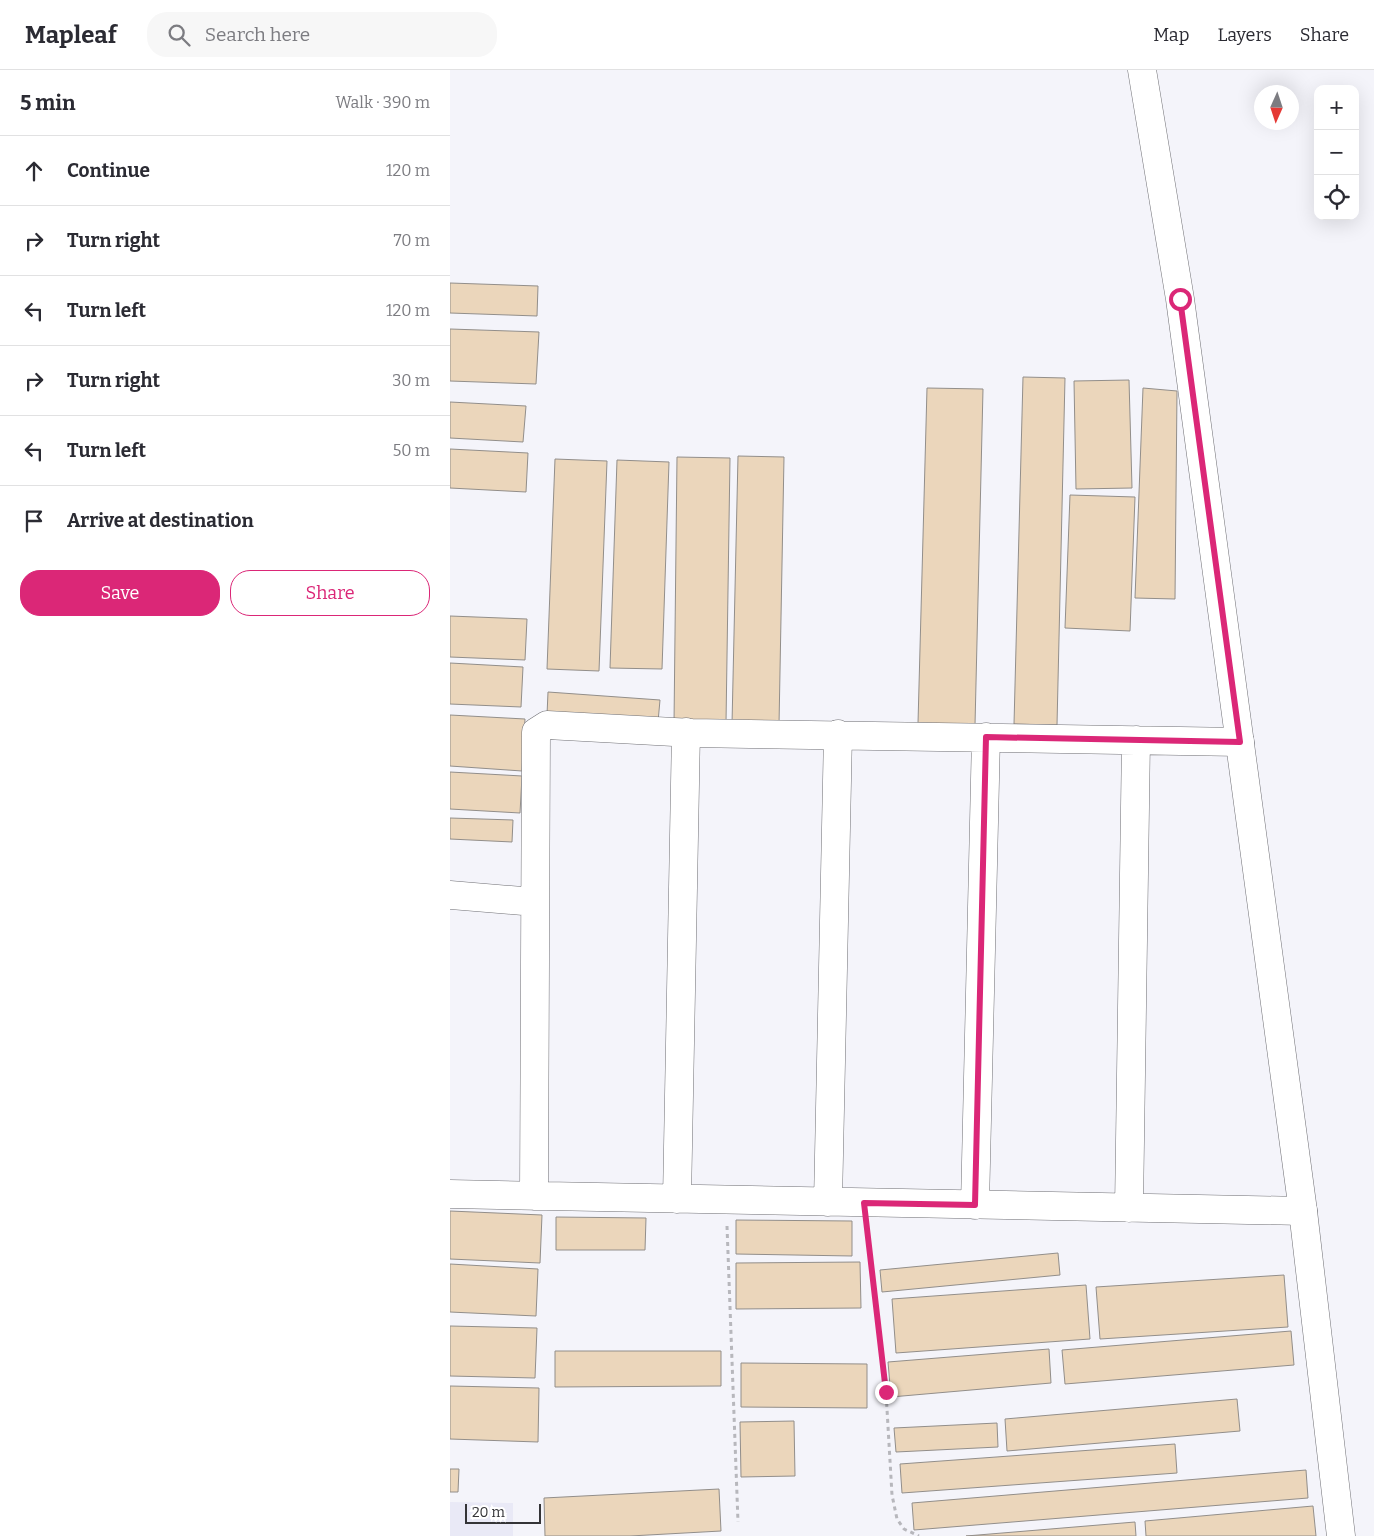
<!DOCTYPE html>
<meta charset="utf-8">
<style>
body{margin:0;font-family:Bitter,serif;background:#f7f7f7;color:#2b2b33}
.controls{position:absolute;right:15px;top:15px;display:grid;overflow:hidden;border-radius:10px;box-shadow:0 5px 20px #0002}
.controls button{width:45px;height:45px;display:grid;place-items:center;padding:0;border:0;border-bottom:1px solid #e1e1e2;background:#fff;color:#2b2b33;font:25px sans-serif}
.compass{position:absolute;left:804px;top:15px;width:45px;height:45px;border-radius:50%;background:#fff;box-shadow:0 5px 20px #0002;rotate:183deg}
.scale{position:absolute;left:15px;bottom:12px;width:76px;box-sizing:border-box;padding-left:5px;border:2px solid #343437;border-top:0;font-size:14px;line-height:18px;white-space:nowrap;color:#343437;-webkit-text-stroke:4px #fff;paint-order:stroke}
.stop{position:absolute;width:15px;height:15px;margin:-11px;border:4px solid #db2777;border-radius:50%;background:#fff}
.stop.end{background:#db2777;border-color:#fff;box-shadow:0 1px 5px #0008}
.list{margin:0;padding:0;list-style:none}
h2{display:flex;justify-content:space-between;align-items:center;height:65px;margin:0;padding:0 20px;font-size:21px}
h2 small{font-size:16px;font-weight:400;color:#7c7c81}
.list li{display:grid;grid-template-columns:32px 1fr auto;gap:15px;align-items:center;box-sizing:border-box;height:70px;padding:0 20px;border-top:1px solid #e1e1e2}
.list b{display:block;font-size:19px;white-space:nowrap}
.list em{font-size:16px;font-style:normal;color:#7c7c81}
.actions{display:flex;gap:10px;padding:15px 20px}
.actions a{flex:1;padding:11px 0;border:1px solid #db2777;border-radius:20px;text-align:center;font-size:18px;color:#db2777}
.actions .main{background:#db2777;color:#fff}
.icon{flex:none;width:28px;height:28px;fill:none;stroke:currentColor;stroke-width:2;stroke-linecap:round;stroke-linejoin:round}
.map{position:relative;flex:none;width:924px;height:1466px;overflow:hidden}
header{display:flex;align-items:center;gap:30px;box-sizing:border-box;height:70px;padding:0 25px;background:#fff;border-bottom:1px solid #e1e1e2}
header strong{font-size:24px}
nav{display:flex;gap:28px;margin-inline-start:auto;font-size:18px}
.search{width:350px;height:45px;background:#f7f7f7;display:flex;align-items:center;gap:12px;box-sizing:border-box;padding:0 18px;border-radius:20px;color:#7c7c81;font-size:19px}
main{display:flex}
aside{flex:1;background:#fff}
.map>svg:first-child{display:block}
.built{fill:#e9e9f6}
.building{fill:#ebd6bb;stroke:#928e8a}
.lines{fill:none;stroke-linecap:round;stroke-linejoin:round}
.street-casing{stroke:#707075;stroke-width:29}
.secondary-casing{stroke:#707075;stroke-width:29}
.path{stroke:#b7b7bc;stroke-width:3;stroke-dasharray:4 4;stroke-linecap:butt}
.street{stroke:#fff;stroke-width:28}
.secondary{stroke:#fff;stroke-width:28}
.route{stroke:#db2777;stroke-width:6}
</style>
<header>
<strong>Mapleaf</strong>
<div class="search"><svg class="icon" aria-label="search" viewBox="0 0 24 24"><circle cx="10" cy="10" r="6"/><path d="M15 15l6 6"/></svg>Search here</div>
<nav><a>Map</a><a>Layers</a><a>Share</a></nav>
</header>
<main>
<aside>
<h2>5 min<small>Walk · 390 m</small></h2>
<ul class="list">
<li><svg class="icon" aria-label="ahead" viewBox="0 0 24 24"><path d="M12 20V5M6 11l6-6 6 6"/></svg><div><b>Continue</b></div><em>120 m</em></li>
<li><svg class="icon" aria-label="right" viewBox="0 0 24 24"><path d="M7 20v-9h11M14 6l5 5-5 5"/></svg><div><b>Turn right</b></div><em>70 m</em></li>
<li><svg class="icon" aria-label="left" viewBox="0 0 24 24"><path d="M17 20v-9H6M10 6l-5 5 5 5"/></svg><div><b>Turn left</b></div><em>120 m</em></li>
<li><svg class="icon" aria-label="right" viewBox="0 0 24 24"><path d="M7 20v-9h11M14 6l5 5-5 5"/></svg><div><b>Turn right</b></div><em>30 m</em></li>
<li><svg class="icon" aria-label="left" viewBox="0 0 24 24"><path d="M17 20v-9H6M10 6l-5 5 5 5"/></svg><div><b>Turn left</b></div><em>50 m</em></li>
<li><svg class="icon" aria-label="arrive" viewBox="0 0 24 24"><path d="M6 21V4h12l-3 4 3 4H6"/></svg><div><b>Arrive at destination</b></div></li>
</ul>
<div class="actions"><a class="main">Save</a><a>Share</a></div>
</aside>
<div class="map">
<svg width="924" height="1466" viewBox="0 0 924 1466">
<rect width="100%" height="100%" fill="#f4f4fa"/>
<path class="built" d="M0,1432L63,1433V1466H0Z"/>
<path class="building" d="M0,213L88,216L87,246L0,243Z
M0,259L89,262L86,314L0,311Z
M573,307L615,308L607,655L564,654Z
M679,310L682,418L626,419L624,311Z
M477,318L533,319L525,655L468,653Z
M693,318L727,321L725,529L685,528Z
M0,332L76,336L73,372L0,368Z
M0,379L78,383L76,422L0,418Z
M288,386L334,387L329,655L282,654Z
M227,387L280,388L276,653H224Z
M105,389L157,391L149,601L97,599Z
M167,390L219,392L212,599L160,598Z
M620,425L685,427L680,561L615,558Z
M0,546L77,549L75,590L0,587Z
M0,593L73,597L71,637L0,634Z
M98,622L210,630L208,652L97,645Z
M0,645L75,649L72,701L0,696Z
M0,702L72,706L70,743L0,739Z
M0,748L63,750L62,772L0,769Z
M0,1141L92,1145L90,1193L0,1189Z
M106,1147L196,1148L195,1180H106Z
M286,1150L402,1151V1186L286,1184Z
M608,1183L610,1205L432,1222L430,1200Z
M410,1192L411,1238L286,1239V1193Z
M0,1194L88,1199L86,1246L0,1242Z
M834,1205L838,1257L650,1269L646,1217Z
M636,1215L640,1269L446,1283L442,1229Z
M0,1256L87,1258L85,1308L0,1306Z
M841,1261L844,1295L615,1314L612,1280Z
M599,1279L601,1313L441,1327L438,1292Z
M105,1281H271V1316L105,1317Z
M291,1293L417,1294V1338L291,1337Z
M0,1316L89,1318L88,1372L0,1369Z
M787,1329L790,1361L557,1381L555,1349Z
M344,1351L345,1406L291,1407L290,1352Z
M547,1353L548,1377L446,1382L444,1358Z
M725,1374L727,1403L452,1423L450,1394Z
M0,1399H9L8,1422H0Z
M856,1400L858,1428L464,1460L462,1433Z
M269,1419L271,1461L180,1466H95L94,1428Z
M863,1436L866,1466H696L695,1451Z
M685,1452L686,1466H516Z"/>
<g class="lines">
<defs>
<path id="street" d="M0,825L85,832
M0,1124L853,1141
M84,1126L86,662L97,655L242,663L790,672
M227,1129L236,662
M378,1132L388,664
M525,1135L536,667
M679,1138L686,670"/>
<path id="secondary" d="M692,0L730,229L853,1141L891,1466"/>
</defs>
<use href="#street" class="street-casing"/>
<use href="#secondary" class="secondary-casing"/>
<path class="path" d="M277,1156L288,1452
M417,1158L436,1322L442,1425L447,1449L454,1459L469,1466"/>
<use href="#street" class="street"/>
<use href="#secondary" class="secondary"/>
</g>
<g class="lines">
<path class="route" d="M436,1322L414,1133L525,1135L536,667L790,672L730,229"/>
</g>
</svg>
<div class="controls">
<button>+</button>
<button>−</button>
<button><svg class="icon" aria-label="locate" viewBox="0 0 24 24"><circle cx="12" cy="12" r="6"/><path d="M12 2v4M12 18v4M2 12h4M18 12h4"/></svg></button>
</div>
<svg class="compass" viewBox="-18 -18 36 36"><path d="M0-13l5 13h-10z" fill="#e53935"/><path d="M0 13l5-13h-10z" fill="#7c7c81"/></svg>
<div class="scale">20 m</div>
<div class="stop" style="left:730px;top:229px"></div>
<div class="stop end" style="left:436px;top:1322px"></div>
</div>
</main>
